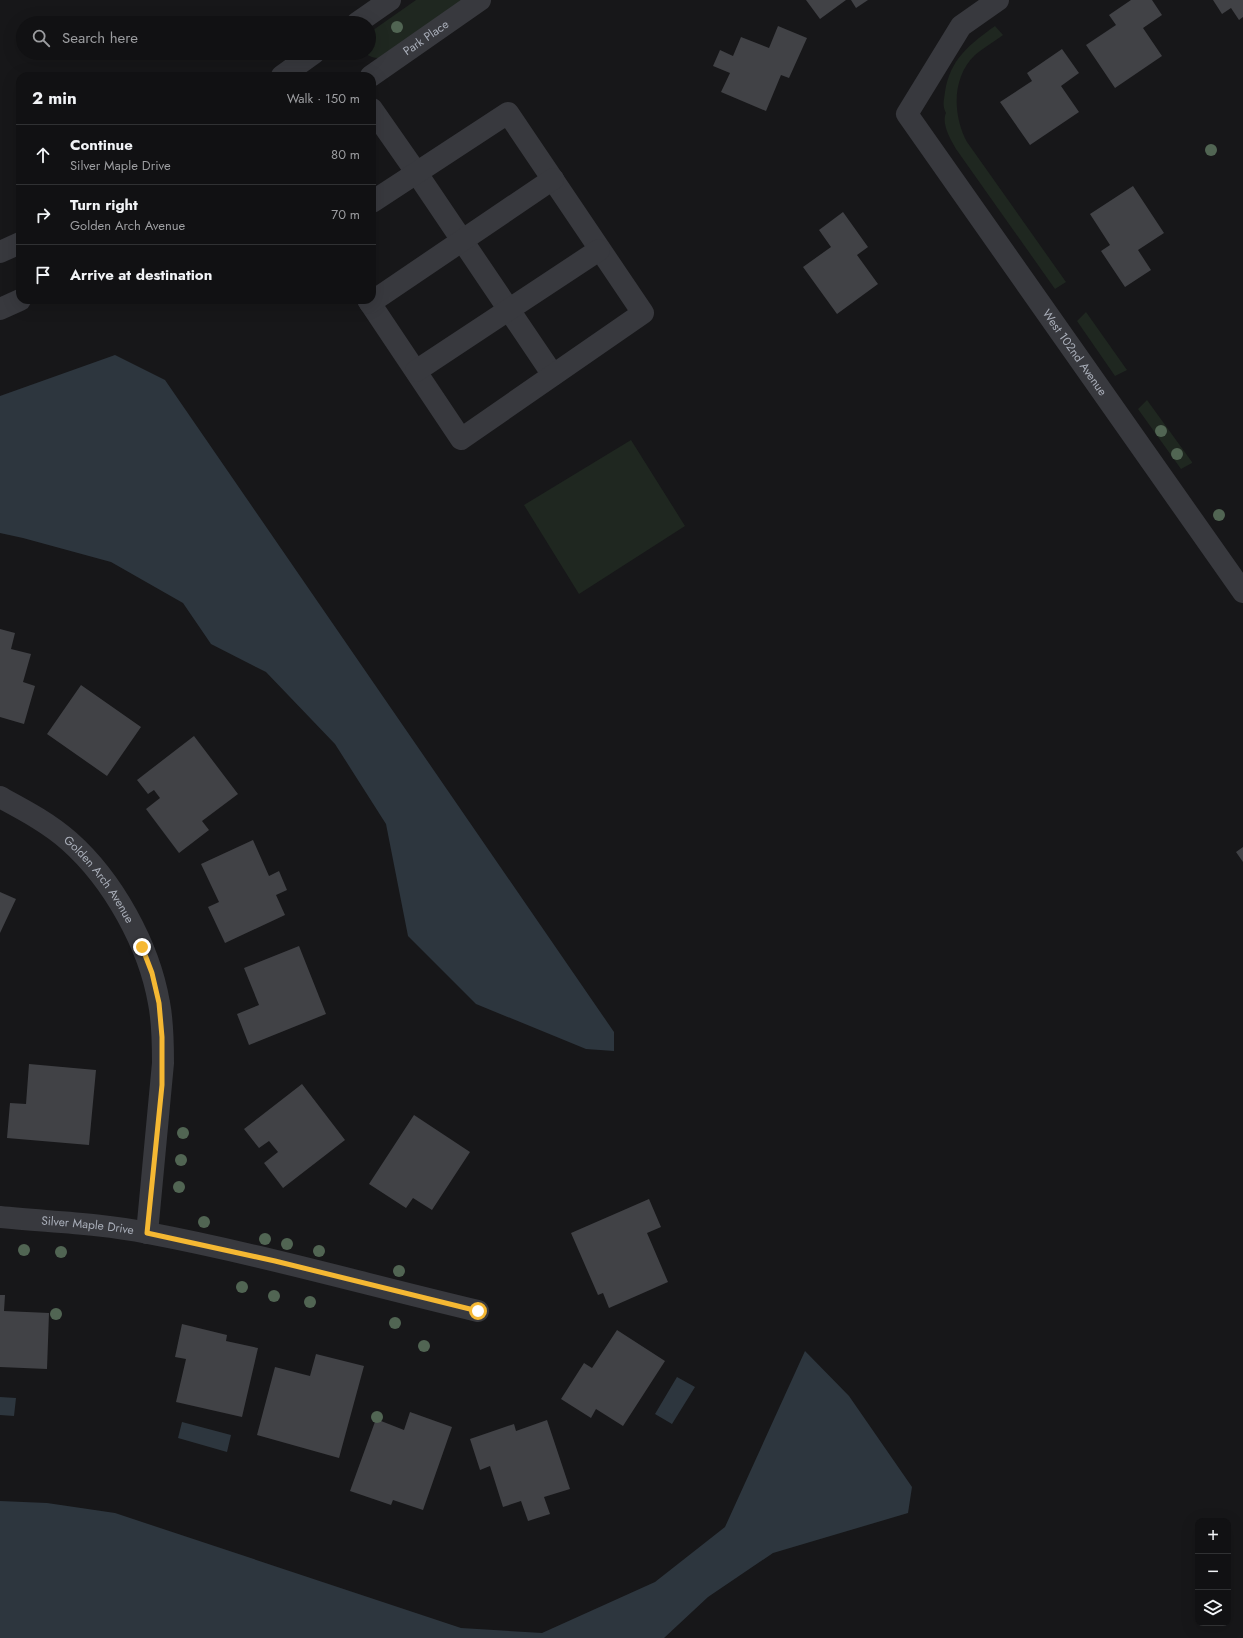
<!DOCTYPE html>
<meta charset="utf-8">
<style>
body{margin:0;font-family:Jost,sans-serif;background:#1e1f21;color:#f1f3f6}
.controls{position:absolute;right:12px;bottom:12px;display:grid;overflow:hidden;border-radius:8px;box-shadow:0 4px 16px #0002}
.controls button{width:36px;height:36px;display:grid;place-items:center;padding:0;border:0;border-bottom:1px solid #303133;background:#111113;color:#f1f3f6;font:20px sans-serif}
.stop{position:absolute;width:12px;height:12px;margin:-9px;border:3px solid #f5b833;border-radius:50%;background:#fff}
.stop.end{background:#f5b833;border-color:#fff;box-shadow:0 1px 4px #0008}
.list{margin:0;padding:0;list-style:none}
h2{display:flex;justify-content:space-between;align-items:center;height:52px;margin:0;padding:0 16px;font-size:17px}
h2 small{font-size:13px;font-weight:400;color:#9c9da0}
.list li{display:grid;grid-template-columns:26px 1fr auto;gap:12px;align-items:center;box-sizing:border-box;height:60px;padding:0 16px;border-top:1px solid #303133}
.list b{display:block;font-size:15px;white-space:nowrap}
.list p{margin:0;font-size:13px;white-space:nowrap;color:#9c9da0}
.list em{font-size:13px;font-style:normal;color:#9c9da0}
.icon{flex:none;width:22px;height:22px;fill:none;stroke:currentColor;stroke-width:2;stroke-linecap:round;stroke-linejoin:round}
.map{position:relative;flex:none;width:1243px;height:1638px;overflow:hidden}
.search{position:absolute;background:#111113;box-shadow:0 4px 16px #0002;left:16px;top:16px;width:360px;height:44px;display:flex;align-items:center;gap:10px;box-sizing:border-box;padding:0 14px;border-radius:22px;color:#9c9da0;font-size:15px}
.panel{position:absolute;background:#111113;box-shadow:0 4px 16px #0002;left:16px;top:72px;width:360px;height:232px;border-radius:12px}
.map>svg:first-child{display:block}
.green{fill:#1f2720}
.water{fill:#2d363e}
.building{fill:#414246}
.lines{fill:none;stroke-linecap:round;stroke-linejoin:round}
.minor{stroke:#38393e;stroke-width:22}
.tree{fill:#516553}
.route{stroke:#f5b833;stroke-width:5}
.labels{text-anchor:middle;stroke-width:3;stroke-linejoin:round;paint-order:stroke}
.street-label{font-size:12px;fill:#a9aeb9;stroke:#121214}
</style>
<div class="map">
<svg width="1243" height="1638" viewBox="0 0 1243 1638">
<rect width="100%" height="100%" fill="#171719"/>
<path class="green" d="M416,0H465L380,58C374,58 369,57 366,53H369V33Z
M995,26L1003,35C994,42 983,48 975,55C951,78 953,116 967,142L1066,282L1055,289L956,149C951,140 941,124 946,113C942,106 944,100 945,92C950,59 970,44 995,26Z
M1086,312L1127,370L1115,376L1077,321Z
M1147,400L1192,462V463L1181,469L1138,409Z
M631,440L685,526L579,594L524,505Z"/>
<path class="water" d="M115,355L165,380L614,1032V1051L586,1049L476,1004L408,936L386,824L335,744L266,672L211,644L183,603L111,562L23,538L0,533V396Z
M805,1351L849,1396L912,1487L908,1513L773,1553L708,1597L664,1638H0V1501L47,1503L115,1513L461,1628L542,1633L655,1582L725,1527Z
M677,1377L695,1387L672,1424L655,1414Z
M0,1397L16,1398L14,1416L0,1415Z
M182,1422L231,1435L227,1452L178,1438Z"/>
<path class="building" d="M806,0H846L820,19Z
M851,0H868L856,8Z
M1131,0H1152L1162,15L1143,28L1162,56L1115,88L1086,45L1116,25L1109,15Z
M1213,0H1243V17L1239,20L1231,8L1222,14Z
M778,26L807,38L789,78L781,75L766,111L721,92L730,73L713,66L720,50L733,56L741,37L769,48Z
M1062,49L1079,73L1061,86L1079,112L1030,145L1000,102L1032,81L1027,73Z
M1133,186L1164,233L1138,250L1151,270L1125,287L1101,251L1110,245L1090,214Z
M843,212L868,247L857,255L878,284L837,314L803,267L831,247L819,230Z
M0,629L15,633L11,649L31,654L23,682L35,686L24,724L0,717Z
M81,685L141,727L107,776L47,734Z
M194,736L238,794L202,821L209,830L179,853L146,809L160,798L154,790L148,794L137,780Z
M253,840L269,876L279,871L287,890L276,895L285,915L225,943L208,907L219,902L201,864Z
M1243,847V862L1236,852Z
M0,892L16,899L0,933Z
M299,946L326,1014L249,1045L237,1014L259,1005L244,968Z
M29,1064L96,1070L89,1145L7,1138L10,1103L26,1104Z
M302,1084L345,1140L283,1188L264,1163L278,1152L269,1141L259,1148L244,1129Z
M414,1115L470,1152L432,1210L413,1198L406,1208L369,1184Z
M649,1199L661,1227L647,1233L668,1282L609,1308L603,1293L598,1295L571,1233Z
M0,1295H5L4,1311L49,1313L47,1369L0,1367Z
M182,1324L227,1335L226,1341L258,1348L242,1417L176,1402L186,1359L175,1357Z
M617,1330L665,1361L623,1426L596,1409L591,1418L561,1399L584,1363L592,1368Z
M316,1354L364,1366L339,1458L257,1435L275,1367L310,1376Z
M410,1412L452,1427L423,1510L393,1500L391,1505L350,1491L376,1419L404,1430Z
M547,1420L570,1489L544,1497L550,1514L528,1521L521,1501L503,1507L490,1466L480,1470L470,1439L514,1424L516,1431Z"/>
<g class="lines">
<g class="minor">
<path id="s1" d="M998,0L961,26L907,114L1243,592"/>
<path d="M357,23L390,0"/>
<path d="M282,76L314,53"/>
<path id="s2" d="M371,76L480,0"/>
<path d="M372,109L416,172L553,375"/>
<path d="M0,252L20,243"/>
<path d="M368,300L461,439L643,313L508,113L372,202"/>
<path d="M370,303L553,179"/>
<path d="M0,309L20,300"/>
<path d="M416,371L599,250"/>
<path id="s3" d="M0,797C24,810 49,823 69,841C113,880 149,945 159,1003C163,1023 163,1043 163,1063L147,1233"/>
<path id="s4" d="M0,1217C49,1222 99,1223 148,1233C259,1254 368,1285 478,1311"/>
</g>
</g>
<g class="tree">
<circle cx="397" cy="27" r="6"/>
<circle cx="1211" cy="150" r="6"/>
<circle cx="1161" cy="431" r="6"/>
<circle cx="1177" cy="454" r="6"/>
<circle cx="1219" cy="515" r="6"/>
<circle cx="183" cy="1133" r="6"/>
<circle cx="181" cy="1160" r="6"/>
<circle cx="179" cy="1187" r="6"/>
<circle cx="204" cy="1222" r="6"/>
<circle cx="265" cy="1239" r="6"/>
<circle cx="287" cy="1244" r="6"/>
<circle cx="24" cy="1250" r="6"/>
<circle cx="319" cy="1251" r="6"/>
<circle cx="61" cy="1252" r="6"/>
<circle cx="399" cy="1271" r="6"/>
<circle cx="242" cy="1287" r="6"/>
<circle cx="274" cy="1296" r="6"/>
<circle cx="310" cy="1302" r="6"/>
<circle cx="56" cy="1314" r="6"/>
<circle cx="395" cy="1323" r="6"/>
<circle cx="424" cy="1346" r="6"/>
<circle cx="377" cy="1417" r="6"/>
</g>
<g class="lines">
<path class="route" d="M142,947L152,973L159,1003L162,1037V1085L147,1233L275,1261L478,1311"/>
</g>
<g class="labels">
<g class="street-label">
<text dy="4" stroke="none"><textPath href="#s2" startOffset="67">Park Place</textPath></text>
<text dy="4" stroke="none"><textPath href="#s1" startOffset="440">West 102nd Avenue</textPath></text>
<text dy="4" stroke="none"><textPath href="#s3" startOffset="131">Golden Arch Avenue</textPath></text>
<text dy="4" stroke="none"><textPath href="#s4" startOffset="88">Silver Maple Drive</textPath></text>
</g>
</g>
</svg>
<div class="controls">
<button>+</button>
<button>−</button>
<button><svg class="icon" aria-label="layers" viewBox="0 0 24 24"><path d="M12 4l9 5-9 5-9-5zM3 14l9 5 9-5"/></svg></button>
</div>
<div class="stop" style="left:478px;top:1311px"></div>
<div class="stop end" style="left:142px;top:947px"></div>
<div class="search"><svg class="icon" aria-label="search" viewBox="0 0 24 24"><circle cx="10" cy="10" r="6"/><path d="M15 15l6 6"/></svg>Search here</div>
<section class="panel">
<h2>2 min<small>Walk · 150 m</small></h2>
<ul class="list">
<li><svg class="icon" aria-label="ahead" viewBox="0 0 24 24"><path d="M12 20V5M6 11l6-6 6 6"/></svg><div><b>Continue</b><p>Silver Maple Drive</p></div><em>80 m</em></li>
<li><svg class="icon" aria-label="right" viewBox="0 0 24 24"><path d="M7 20v-9h11M14 6l5 5-5 5"/></svg><div><b>Turn right</b><p>Golden Arch Avenue</p></div><em>70 m</em></li>
<li><svg class="icon" aria-label="arrive" viewBox="0 0 24 24"><path d="M6 21V4h12l-3 4 3 4H6"/></svg><div><b>Arrive at destination</b></div></li>
</ul>
</section>
</div>
